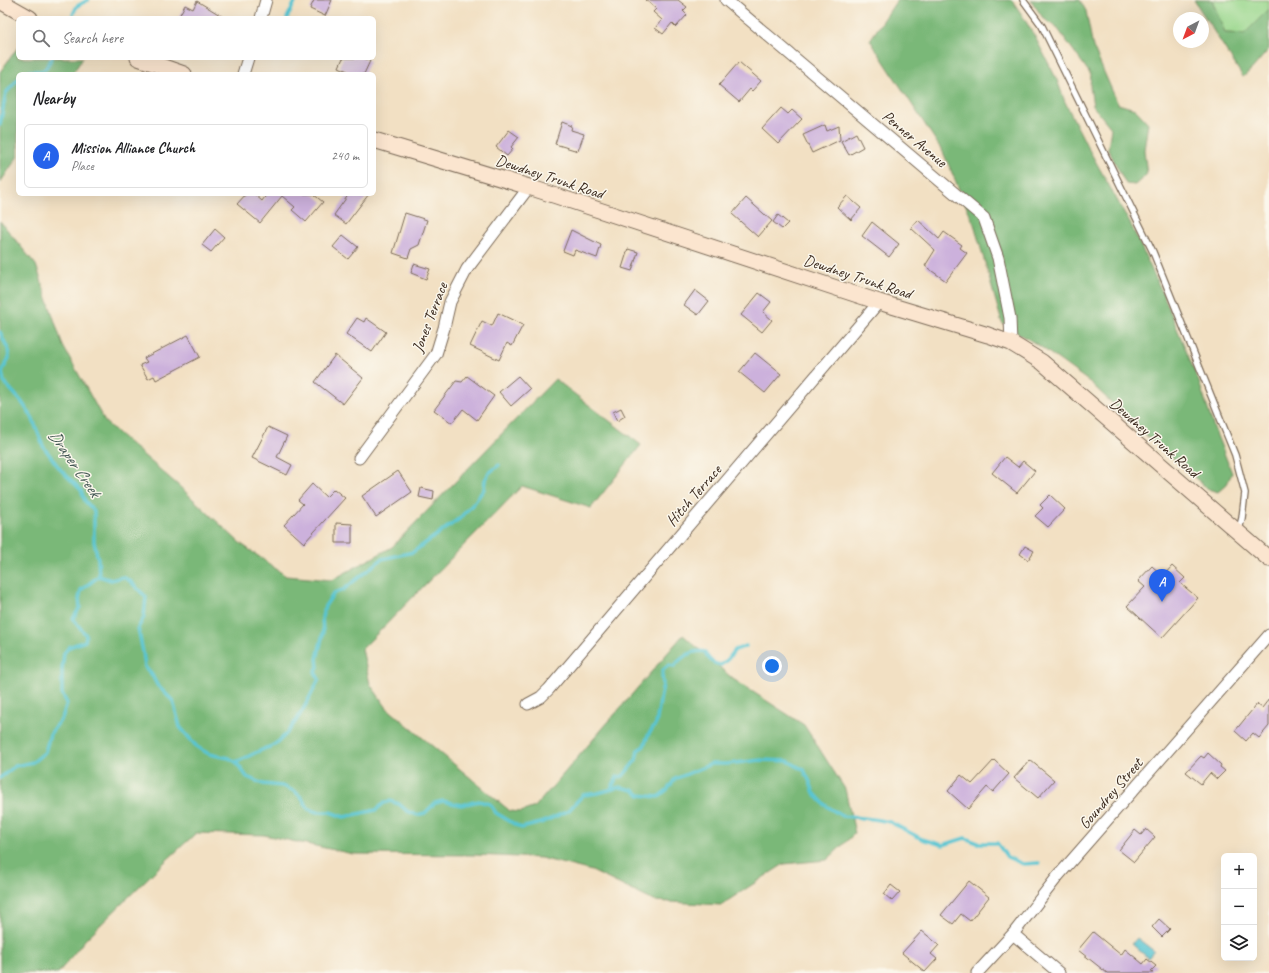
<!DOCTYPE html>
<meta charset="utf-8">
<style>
body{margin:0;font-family:Caveat,sans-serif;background:#f2f2f2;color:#202124}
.controls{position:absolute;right:12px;bottom:12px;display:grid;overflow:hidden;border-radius:6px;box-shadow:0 4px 16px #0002}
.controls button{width:36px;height:36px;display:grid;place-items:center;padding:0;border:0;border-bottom:1px solid #e0e0e0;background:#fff;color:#202124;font:20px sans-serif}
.compass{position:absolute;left:1173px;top:12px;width:36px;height:36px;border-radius:50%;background:#fff;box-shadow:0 4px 16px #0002;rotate:221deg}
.you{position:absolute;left:772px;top:666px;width:14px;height:14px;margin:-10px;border:3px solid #fff;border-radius:50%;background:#1a73e8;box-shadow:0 0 0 6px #1a73e833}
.badge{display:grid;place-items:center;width:26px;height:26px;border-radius:50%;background:#2563eb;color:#fff;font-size:13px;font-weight:700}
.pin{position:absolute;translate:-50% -33px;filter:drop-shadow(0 1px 2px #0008)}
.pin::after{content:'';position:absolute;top:21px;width:14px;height:12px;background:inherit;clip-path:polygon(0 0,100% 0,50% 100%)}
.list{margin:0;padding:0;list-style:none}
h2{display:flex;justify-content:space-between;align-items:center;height:52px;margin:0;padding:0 16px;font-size:17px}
h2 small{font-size:13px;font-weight:400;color:#757577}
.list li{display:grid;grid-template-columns:26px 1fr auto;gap:12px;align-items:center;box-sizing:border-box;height:64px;margin:0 8px 8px;padding:0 8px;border:1px solid #e0e0e0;border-radius:6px}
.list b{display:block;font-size:15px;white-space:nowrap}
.list p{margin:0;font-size:13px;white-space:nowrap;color:#757577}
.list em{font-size:13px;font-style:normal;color:#757577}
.icon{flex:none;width:22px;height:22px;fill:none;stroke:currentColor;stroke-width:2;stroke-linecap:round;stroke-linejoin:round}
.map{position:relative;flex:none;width:1269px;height:973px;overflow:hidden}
.search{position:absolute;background:#fff;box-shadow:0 4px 16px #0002;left:16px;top:16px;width:360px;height:44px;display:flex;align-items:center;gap:10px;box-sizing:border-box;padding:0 14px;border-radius:6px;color:#757577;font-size:15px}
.panel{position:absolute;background:#fff;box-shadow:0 4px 16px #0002;left:16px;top:72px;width:360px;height:124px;border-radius:6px}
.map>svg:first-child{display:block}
.green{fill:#99d78c;stroke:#6a8055}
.forest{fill:#7ab878;stroke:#5a714b}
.water{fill:#59c5d2;stroke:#4a7878}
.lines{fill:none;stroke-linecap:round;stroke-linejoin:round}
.stream{stroke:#59c5d2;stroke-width:3.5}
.building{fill:#ccb1dc}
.service-casing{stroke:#7b6a58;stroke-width:8}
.minor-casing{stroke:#7b6a58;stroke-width:13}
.secondary-casing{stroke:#7b6a58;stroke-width:17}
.service{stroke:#fff;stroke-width:5.5}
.minor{stroke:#fff;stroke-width:11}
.secondary{stroke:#fbe5cf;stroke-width:15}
.labels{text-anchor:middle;stroke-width:3;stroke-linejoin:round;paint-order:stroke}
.street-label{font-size:16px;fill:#3b2a1e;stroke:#fbf7ec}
.water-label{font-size:17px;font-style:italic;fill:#445854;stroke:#fbf7ec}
</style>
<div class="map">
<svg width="1269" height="973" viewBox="0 0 1269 973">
<rect width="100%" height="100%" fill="#fbf7ec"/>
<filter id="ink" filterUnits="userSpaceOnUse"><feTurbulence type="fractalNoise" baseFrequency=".025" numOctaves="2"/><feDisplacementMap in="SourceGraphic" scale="8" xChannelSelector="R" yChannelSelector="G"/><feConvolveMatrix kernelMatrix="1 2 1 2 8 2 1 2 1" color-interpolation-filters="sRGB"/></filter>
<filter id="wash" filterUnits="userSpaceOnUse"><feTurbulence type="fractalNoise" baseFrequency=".012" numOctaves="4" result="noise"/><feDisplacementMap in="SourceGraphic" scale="16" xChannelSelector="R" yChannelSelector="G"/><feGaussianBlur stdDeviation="0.9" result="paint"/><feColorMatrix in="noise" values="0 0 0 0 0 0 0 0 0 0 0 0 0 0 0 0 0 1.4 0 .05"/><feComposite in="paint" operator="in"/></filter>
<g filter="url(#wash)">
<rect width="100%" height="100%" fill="#f2e0c3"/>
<path class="green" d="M1212,0H1269V9L1244,34L1225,33Z"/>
<path class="forest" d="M897,0H1012L1022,15L1034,35L1057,80L1065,102L1087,146L1131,225L1163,294L1199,382L1214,428L1232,473L1227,484L1218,492L1208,489L1139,429L1091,383L1041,347L1002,323L974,224L943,152L870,40Z
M1031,0H1080L1086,11L1093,47L1118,104L1135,109L1148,123L1144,150L1147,174L1135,185L1126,184L1108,149L1111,128L1093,106L1090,86L1091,75L1058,29L1043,18Z
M1194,0H1212L1225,33L1244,34L1269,9V49L1252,69L1243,77Z
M18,47V58H83L72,74H18V156L0,183V72Z
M0,221L36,265L63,346L105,422L179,486L240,543L286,576L332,580L392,547L555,379L641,445L591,508L522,486L362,649L370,684L387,708L510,811L521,812L535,807L683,635L733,679L804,725L845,789L855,833L827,860L784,864L721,905L654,901L592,871L541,858L475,855L353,854L264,835L196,833L155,871L85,940L58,973H0Z"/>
<path class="water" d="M1137,938L1154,951L1148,958L1132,944Z"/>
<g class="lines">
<path class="stream" d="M73,14L77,6L88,0
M287,18L296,0
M23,74L30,71H40L45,69L52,58
M0,125L6,93L18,79
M0,332L8,349L9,358L2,372L4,382L21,401L32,417L43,446L60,469L81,490L85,501L94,511V542L98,559L99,576L81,590L79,599L80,607L73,619L86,635L85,641L69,647L64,653L62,669V694L67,703L62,718L50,734L45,752L33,762L15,766L0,778
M99,576L111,580L123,577L130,581L146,597L144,617L138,628L143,652L145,667L152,675L157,685L173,701L180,727L197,747L209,754L229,758L236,762L247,777L263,784L282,786L294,791L301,797L309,809L317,812H330L344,817L376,810L384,803L390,801L399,804L407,811L417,815L425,813L435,803L443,801L461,805L479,801L490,804L496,813L521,828L541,823L568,811L583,795L598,793L620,787L633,790L640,795L658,797L668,789L675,779L711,764H727L761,760L788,761L804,770L810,782L814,793L825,805L842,816L873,819L890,822L922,839L943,845L965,838L978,843H997L1007,857L1023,864L1039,863
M236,762C246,758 254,753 264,749C266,747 270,748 272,746C292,735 309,699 319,679L315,672L318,667L317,659L323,633L322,617L325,606L334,593L343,590L382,559L413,552L459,519L474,503L484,489L485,480L489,473L499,465
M611,789L617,777L623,776L636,760L638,750L644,746L648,735L656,724L663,684L662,675L663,670L669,665L674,666C682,657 693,649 705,652C708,660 713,664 721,665L728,659L735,650L746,646"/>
</g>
<g id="blocks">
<path class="building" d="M314,0H332L325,16L310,9Z
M646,0H678L687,7L683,11L687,15L676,27L672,23L663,34L655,28L662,20L653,12L656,9Z
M197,1L225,18H178L185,5L193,9Z
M343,58H364L370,61L364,74H354L339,67Z
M739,62L761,81L752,91L750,89L739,102L719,85Z
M781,108L788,114L792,110L802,119L778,144L762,129Z
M562,122L572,126L571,130L584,134L578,151L555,144Z
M825,125L827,131L839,126L840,140L812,153L803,135Z
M509,130L519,137L511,147L513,149L507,156L496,147Z
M856,133L863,147L849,155L841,141Z
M246,194H254L262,201L267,194H313L323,202L306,222L292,210L295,207L282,196L260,223L237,204Z
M349,194H369L346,224L334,215Z
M847,196L861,208L851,220L837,207Z
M746,198L772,221L758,237L732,214Z
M405,213L427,220L419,245L411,249L408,258L393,253Z
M778,215L788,223L782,229L773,222Z
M918,220L939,239L944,232L962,245L960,248L967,253L946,281L925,266L935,250L911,228Z
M872,222L899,244L889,257L862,236Z
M215,229L224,237L211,252L202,245Z
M571,230L601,245L597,258L575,250L573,255L563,251Z
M343,235L358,247L348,259L333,247Z
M628,249L638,252L632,271L622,268Z
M414,264L430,269L426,279L411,273Z
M695,290L709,301L698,315L684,305Z
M759,293L771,302L763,312L772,320L762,332L741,315Z
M498,313L523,325L512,346L507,343L499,360L470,346L482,321L492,326Z
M357,318L364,322L366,318L386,332L372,352L346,334Z
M188,335L200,357L156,380L154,376L148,379L140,365L147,362L144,358Z
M755,353L781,374L765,393L739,372Z
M335,355L363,378L343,404L315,382Z
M467,376L494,396L477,420L463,409L452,423L434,410L456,381L462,382Z
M518,376L530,389L511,406L499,392Z
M621,408L625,416L617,421L613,412Z
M268,427L287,436L277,457L292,465L287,475L252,458Z
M1005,457L1018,467L1023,461L1035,471L1017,493L992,473Z
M398,471L412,492L376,517L362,496Z
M312,484L326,497L334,489L345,498L304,543L284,525L303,504L298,500Z
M421,488L434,491L433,500L419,497Z
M1050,495L1065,509L1048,527L1035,516L1043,508L1040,505Z
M336,523L352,524V543H336Z
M1025,546L1034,551L1028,560L1020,554Z
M1152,566L1163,576L1172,566L1185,578L1180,583L1198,598L1162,638L1127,606L1145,587L1138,581Z
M1269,699V726L1259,738L1253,733L1246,741L1235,731L1257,704L1262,708Z
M1208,753L1221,765L1220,767L1225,771L1217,779L1210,773L1201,784L1186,772L1201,756L1204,758Z
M994,760L1009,774L993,792L987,787L968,809L948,791L961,775L972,784Z
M1030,760L1054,780L1038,798L1014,778Z
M1146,829L1155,837L1134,862L1119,850L1135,830L1141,835Z
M969,881L989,897L970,921L961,914L953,924L941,915Z
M891,885L900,892L892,901L884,894Z
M1159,919L1170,929L1162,937L1152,927Z
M922,931L939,945L931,954L937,959L925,972L902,953Z
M1093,932L1121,955L1125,949L1143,964L1147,959L1156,966L1151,971L1153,973H1107L1078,950Z"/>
</g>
</g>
<g filter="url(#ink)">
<use href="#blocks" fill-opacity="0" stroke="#7b6a58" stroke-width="1"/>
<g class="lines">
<defs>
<path id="service" d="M1023,0L1042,26L1153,252L1235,455L1245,493L1242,518L1239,530"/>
<path id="minor" d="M726,0L984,218L998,258L1010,318L1011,343
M261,18L266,0
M243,74L248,58
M359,458L436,354L444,328L450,302L467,269L529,187
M528,704L541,697L549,689L879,302
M1013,934L1059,973
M977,973L1013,934L1058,876L1269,635"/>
<path id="secondary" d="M0,1L30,18
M138,58L184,74
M374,140L529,187L879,302L988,335L1011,343L1042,362L1269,559"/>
</defs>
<use href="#service" class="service-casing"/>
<use href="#minor" class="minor-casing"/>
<use href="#secondary" class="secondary-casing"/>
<use href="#service" class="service"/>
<use href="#minor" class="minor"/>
<use href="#secondary" class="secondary"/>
</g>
</g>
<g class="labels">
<g class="street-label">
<text transform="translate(915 138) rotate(40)" y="6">Penner Avenue</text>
<text transform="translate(550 176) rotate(18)" y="6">Dewdney Trunk Road</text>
<text transform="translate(858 276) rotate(18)" y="6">Dewdney Trunk Road</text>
<text transform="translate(429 317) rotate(-69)" y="6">Jones Terrace</text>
<text transform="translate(1155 437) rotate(41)" y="6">Dewdney Trunk Road</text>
<text transform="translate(693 495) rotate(-49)" y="6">Hitch Terrace</text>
<text transform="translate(1110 793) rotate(-49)" y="6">Goundrey Street</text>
</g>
<g class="water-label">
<text transform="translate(75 463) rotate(55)" y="6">Draper Creek</text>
</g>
</g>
</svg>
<div class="controls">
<button>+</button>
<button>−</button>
<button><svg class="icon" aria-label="layers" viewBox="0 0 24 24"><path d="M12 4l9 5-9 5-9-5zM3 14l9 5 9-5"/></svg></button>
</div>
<svg class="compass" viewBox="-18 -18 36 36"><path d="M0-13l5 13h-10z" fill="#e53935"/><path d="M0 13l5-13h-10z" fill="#757577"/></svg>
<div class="you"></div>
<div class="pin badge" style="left:1162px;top:602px">A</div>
<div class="search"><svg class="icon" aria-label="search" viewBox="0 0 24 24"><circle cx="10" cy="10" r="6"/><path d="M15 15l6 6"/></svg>Search here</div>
<section class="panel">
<h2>Nearby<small></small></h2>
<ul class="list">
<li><span class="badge">A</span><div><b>Mission Alliance Church</b><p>Place</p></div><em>240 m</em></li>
</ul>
</section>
</div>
